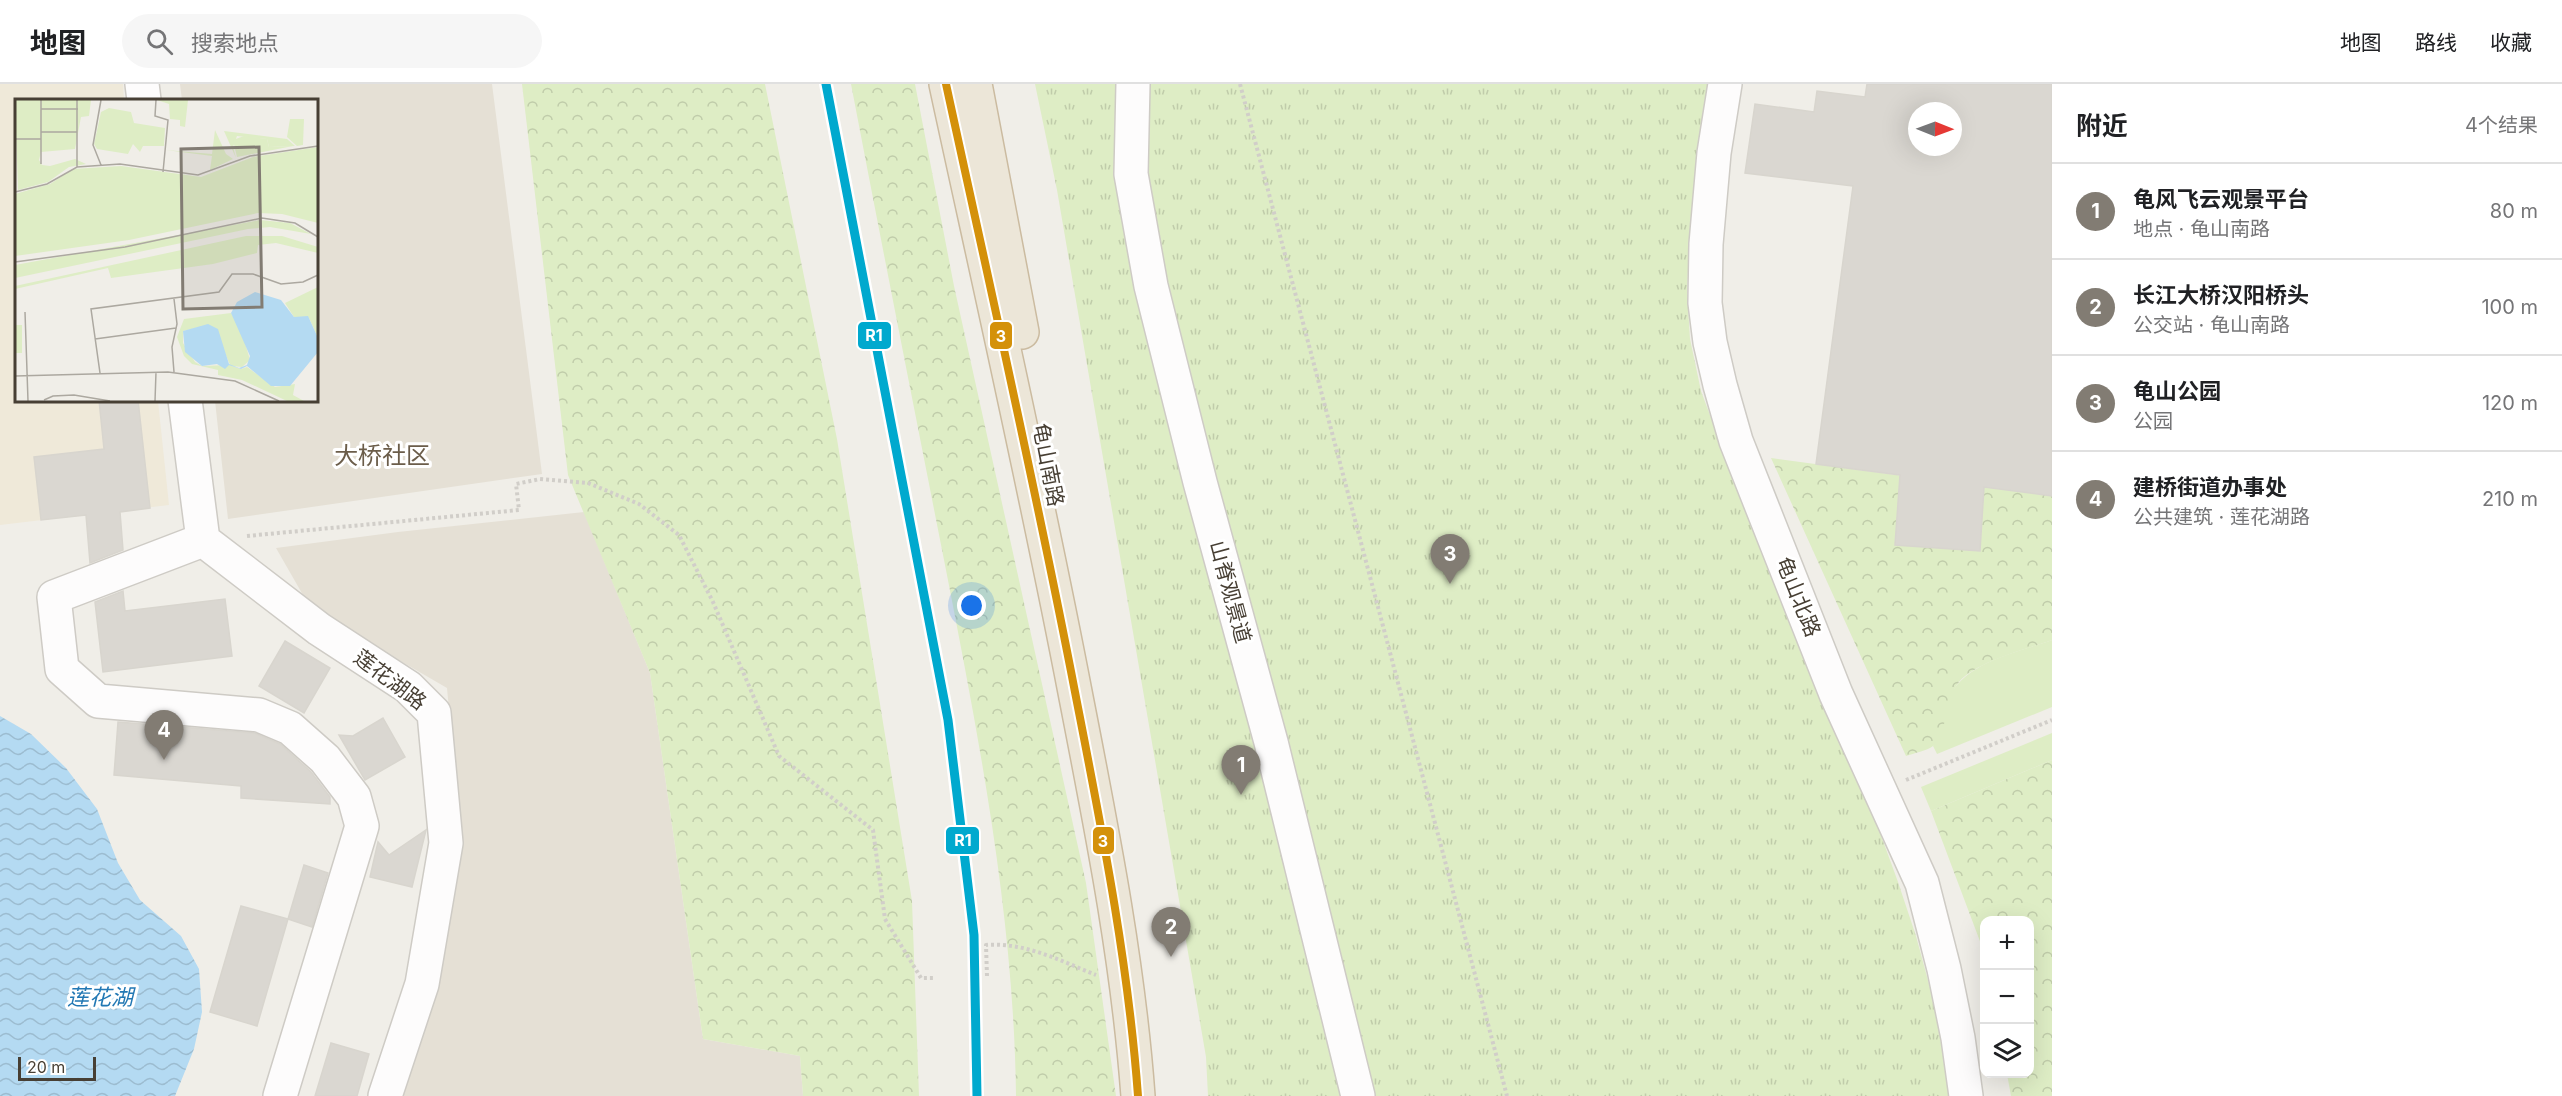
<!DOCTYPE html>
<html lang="zh">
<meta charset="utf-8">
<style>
body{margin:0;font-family:Inter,"Noto Sans SC",sans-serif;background:#f6f6f6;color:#202124}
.controls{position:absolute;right:18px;bottom:18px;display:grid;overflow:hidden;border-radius:12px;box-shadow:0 6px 24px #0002}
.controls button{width:54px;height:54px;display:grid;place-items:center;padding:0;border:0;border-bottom:2px solid #e0e0e0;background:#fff;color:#202124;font:30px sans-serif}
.compass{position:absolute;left:1908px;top:18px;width:54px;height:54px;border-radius:50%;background:#fff;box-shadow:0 6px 24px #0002;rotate:91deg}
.scale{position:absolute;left:18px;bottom:15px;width:78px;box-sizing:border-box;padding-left:6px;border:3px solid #473f34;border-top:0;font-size:16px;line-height:21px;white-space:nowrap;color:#473f34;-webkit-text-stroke:4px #fff;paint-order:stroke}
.you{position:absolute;left:972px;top:522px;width:21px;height:21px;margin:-15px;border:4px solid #fff;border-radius:50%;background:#1a73e8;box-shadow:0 0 0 9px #1a73e833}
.badge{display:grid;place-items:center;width:39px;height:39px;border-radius:50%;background:#827c73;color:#fff;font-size:20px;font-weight:700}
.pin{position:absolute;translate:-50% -50px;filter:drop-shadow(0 2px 3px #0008)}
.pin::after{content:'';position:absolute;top:32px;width:21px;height:18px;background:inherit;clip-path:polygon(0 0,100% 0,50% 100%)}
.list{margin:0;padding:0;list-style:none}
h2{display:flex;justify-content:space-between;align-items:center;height:78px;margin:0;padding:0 24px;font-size:26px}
h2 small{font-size:20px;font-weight:400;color:#757577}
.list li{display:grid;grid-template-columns:39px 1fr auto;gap:18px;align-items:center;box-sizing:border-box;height:96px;padding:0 24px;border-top:2px solid #e0e0e0}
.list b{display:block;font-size:22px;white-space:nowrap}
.list p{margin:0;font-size:20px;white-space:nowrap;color:#757577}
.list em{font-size:20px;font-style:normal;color:#757577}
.icon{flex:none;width:33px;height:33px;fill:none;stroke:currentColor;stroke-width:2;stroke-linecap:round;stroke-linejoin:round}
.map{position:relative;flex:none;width:2052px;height:1012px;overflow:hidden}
header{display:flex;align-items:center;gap:36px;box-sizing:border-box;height:84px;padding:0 30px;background:#fff;border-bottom:2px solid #e0e0e0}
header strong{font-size:28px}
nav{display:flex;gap:33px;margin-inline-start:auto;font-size:21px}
.search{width:420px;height:54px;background:#f6f6f6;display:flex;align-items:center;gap:15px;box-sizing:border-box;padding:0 21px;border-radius:33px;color:#757577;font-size:22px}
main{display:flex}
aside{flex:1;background:#fff}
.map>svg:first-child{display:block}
.residential{fill:#e5e0d5}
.education{fill:#efe9d9}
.grass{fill:#deedc5}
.forest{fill:url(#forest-crowns)}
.park{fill:url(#park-tufts)}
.water{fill:url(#water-waves)}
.building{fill:#dad7d1;stroke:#d8d5ce;stroke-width:1.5;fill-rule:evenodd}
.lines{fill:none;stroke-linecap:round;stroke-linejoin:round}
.minor-casing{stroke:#cecbc5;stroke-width:36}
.highway-casing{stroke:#cbbba0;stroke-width:36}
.path{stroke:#d1cec9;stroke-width:4;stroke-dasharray:3 3;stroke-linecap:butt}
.minor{stroke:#fdfcfc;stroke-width:33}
.highway{stroke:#ece6d8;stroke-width:33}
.bus-1-casing{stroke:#fff;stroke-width:12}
.bus-1{stroke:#d4910a;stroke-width:8}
.rail-1-casing{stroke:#fff;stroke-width:14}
.rail-1{stroke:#00a9ce;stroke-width:9}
.labels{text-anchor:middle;stroke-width:6;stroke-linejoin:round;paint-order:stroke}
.street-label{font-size:21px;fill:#473f34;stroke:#fff}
.water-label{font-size:22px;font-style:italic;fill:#2278b4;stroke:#fff}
.quarter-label{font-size:24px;fill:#6b5d4a;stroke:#fff}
.inset-road{fill:none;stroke:#aca8a0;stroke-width:1.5}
.view{fill:#827c73;fill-opacity:0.15;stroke:#827c73;stroke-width:3}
.inset-edge{fill:none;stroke:#473f34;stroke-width:3}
.line-badge{stroke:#fff;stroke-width:2}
.badge-label{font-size:16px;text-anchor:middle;font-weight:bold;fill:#fff}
</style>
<header>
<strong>地图</strong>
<div class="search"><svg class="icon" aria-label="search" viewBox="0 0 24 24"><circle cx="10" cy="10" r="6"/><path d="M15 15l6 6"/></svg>搜索地点</div>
<nav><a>地图</a><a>路线</a><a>收藏</a></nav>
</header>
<main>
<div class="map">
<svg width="2052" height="1012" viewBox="0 0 2052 1012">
<defs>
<pattern id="forest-crowns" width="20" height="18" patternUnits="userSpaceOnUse" patternTransform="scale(1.5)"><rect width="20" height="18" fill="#deedc5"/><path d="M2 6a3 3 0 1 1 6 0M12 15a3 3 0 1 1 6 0" fill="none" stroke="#c0ccaa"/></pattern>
<pattern id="park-tufts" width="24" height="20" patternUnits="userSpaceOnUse" patternTransform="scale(1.5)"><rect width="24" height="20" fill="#deedc5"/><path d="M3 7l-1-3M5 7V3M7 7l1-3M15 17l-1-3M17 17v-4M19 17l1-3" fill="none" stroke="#c0ccaa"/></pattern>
<pattern id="water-waves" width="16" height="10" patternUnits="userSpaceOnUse" patternTransform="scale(1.5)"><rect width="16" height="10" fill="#b4daf2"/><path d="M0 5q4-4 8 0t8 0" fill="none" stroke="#9cbcd0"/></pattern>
</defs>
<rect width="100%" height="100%" fill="#f0eee8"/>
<path class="residential" d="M180,0H492L542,390L228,435L215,317L316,316V16H182Z
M584,428L650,589L703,955L800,972L803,1012H403L434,914L462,766L447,604L311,525L276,464L398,448Z"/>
<path class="education" d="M0,0H123L124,16H16V316L158,317L169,421L0,441Z"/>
<path class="grass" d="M2052,556V623L1937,670L1933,662C1941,648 1942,634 1947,618C1962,578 2016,569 2052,556Z
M2052,649V676L1931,727L1921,703Z"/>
<path class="forest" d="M522,0H765L837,355L912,817L919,1012H803L800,972L703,955L650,589L568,391Z
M851,0H915L954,202L1086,799L1116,1012H1016C1014,835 980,660 946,486C914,324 882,162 851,0Z
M1771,374L2052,412V556C2025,566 1978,577 1959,598C1944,615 1948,650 1933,662C1927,667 1914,669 1906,672Z
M2052,676V1012H2011L2007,990H2030V836H1984V868L1931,727Z"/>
<path class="park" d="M1035,0H1709L1690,145L1687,207L1690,255L1701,307L1750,438L1871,724L1898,798L1916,852L1936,926L1949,1012H1208L1206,973L1057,106Z"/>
<path class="water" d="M0,632L31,650L66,684L97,725L118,779L140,816L181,852L199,885L202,928L194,965L175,1012H0Z"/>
<path class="building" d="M1867,0H2052V412L1984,403L1980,467L1895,461L1900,391L1816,380L1853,102L1745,89L1755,20L1814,28L1817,7L1865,13ZM1917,27H1953V63H1917Z
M99,316H138L150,424L120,428L123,466L90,479L86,431L41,436L34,373L104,365Z
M123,507L125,527L225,515L232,572L103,588L95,518Z
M285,557L330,584L304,629L259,602Z
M383,634L405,673L365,696L339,651L353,652Z
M118,638L254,649L280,660L311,688L330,713V720L241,714V702L114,691Z
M426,746L412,803L370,793L378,758L389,771Z
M304,781L328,789L312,843L288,835Z
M241,822L288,835L257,942L210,928Z
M331,959L369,970L357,1012H315Z"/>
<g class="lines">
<defs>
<path id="minor" d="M142,0L144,16
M1133,0L1131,90L1151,202L1200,398L1271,658L1358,1012
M1725,0L1714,69L1706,160L1705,219L1710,258L1720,301L1736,357L1836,610L1922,799L1944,885L1958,954L1966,1012
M185,316L203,456L319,545L408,603L434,629L446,759L422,900L385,1012
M203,456L54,513L62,585L98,617L259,631L290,644L325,675L354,713L362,742L280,1012"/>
<path id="highway" d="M946,0C990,203 1036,405 1075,608C1101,742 1128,875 1138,1012
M975,0L1022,248"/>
</defs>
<use href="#minor" class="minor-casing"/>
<use href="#highway" class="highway-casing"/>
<path class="path" d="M1240,0L1507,1012
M247,452L519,426L516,400L540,395L588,399L639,420L679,451L713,518L779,672L873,746L885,835L921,894H935
M1906,696L2052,636
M987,892L986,861C1025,858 1061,877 1096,891"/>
<use href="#minor" class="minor"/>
<use href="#highway" class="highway"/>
<defs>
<path id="bus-1" d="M946,0C990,203 1036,405 1075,608C1101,742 1128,875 1138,1012"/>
</defs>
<use href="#bus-1" class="bus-1-casing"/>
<use href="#bus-1" class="bus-1"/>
<defs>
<path id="rail-1" d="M826,0L948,636L974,851L977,1012"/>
</defs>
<use href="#rail-1" class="rail-1-casing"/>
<use href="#rail-1" class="rail-1"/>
</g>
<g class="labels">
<g class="street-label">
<text transform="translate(1048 381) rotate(79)" y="7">龟山南路</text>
<text transform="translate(1230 508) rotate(75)" y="7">山脊观景道</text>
<text transform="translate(1798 513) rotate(68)" y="7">龟山北路</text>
<text transform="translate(390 596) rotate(37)" y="7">莲花湖路</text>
</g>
<g class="water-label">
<text x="100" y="921">莲花湖</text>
</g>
<g class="quarter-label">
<text x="382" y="380">大桥社区</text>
</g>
</g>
<g transform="translate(15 15)">
<rect width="303" height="303" fill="#f0eee8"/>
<path d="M142,1H173L170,28L165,27V21L155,20L154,5ZM275,20H289L288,46L282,47L272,38ZM209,32L272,40L280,47L254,48L252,40L222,37L218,48L221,59Z" fill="#deedc5"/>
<path d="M0,1H76L74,17L66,18L60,50L26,53L24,61L27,66L35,67L60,60L71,65L54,68L33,83L3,91ZM94,9L116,13L119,24L150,29L149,47H128L125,53L118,45L113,55L82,50L79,45L86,13ZM200,31L211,55L218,60L195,71L197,57L151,51L197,55ZM229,37L252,40L254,48L278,47L222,58L218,41ZM245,121L275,124L296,135L255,128L233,130L0,179V166ZM231,137H267L303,148V154L261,144L243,146L242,154L198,165L96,179L93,169L0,190V187Z" fill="#deedc5"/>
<path d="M303,48V124L267,115L243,114L114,141L0,157V95L35,85L58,70L106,67L186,78L238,58ZM303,188V239L294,219L279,218L270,204ZM216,214L226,230L235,261L227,268L217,267L226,270L232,268L260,288L280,285L278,296L289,302H272L227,281L203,276V271L177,265L169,257L162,238L169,220ZM185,228L205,242L215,266L187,267L180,263L168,244V232ZM0,226H7V254H0Z" fill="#deedc5" fill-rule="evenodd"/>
<path d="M240,193L266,201L279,218L293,217L303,239V253L275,287H256L232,267L226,270L214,266L210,270L202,265L187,267L170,253L168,232L193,225L203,230L214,265L224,269L232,266L235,257L216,214L222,203Z" fill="#b4daf2"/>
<path class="inset-road" d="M26,1V65M86,1L78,46L86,66M141,1L140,17L153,21L148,73M26,10H63M26,33H62M0,40H26M62,68V1M0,93L32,85L62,68L105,65L183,76L235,57L303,47M0,163L110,148L247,119L280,124L303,138M159,200L162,225L157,248L159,273M10,213L13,302M80,240L161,229M85,274L76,210L204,193L217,175H238L266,185L288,183L303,176M0,277L153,273L220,282L264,302M29,301L38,297L59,296L95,302M140,302L141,273"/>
<path class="view" d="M244,48L247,208L168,210L166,50Z"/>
<rect width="303" height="303" class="inset-edge"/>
</g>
<g class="line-badge">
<rect x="857" y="237" width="35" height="29" rx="6" fill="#00a9ce"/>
<rect x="989" y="237" width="24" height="29" rx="6" fill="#d4910a"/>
<rect x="945" y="742" width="35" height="29" rx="6" fill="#00a9ce"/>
<rect x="1092" y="742" width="23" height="29" rx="6" fill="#d4910a"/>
</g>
<g class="badge-label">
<text x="874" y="257">R1</text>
<text x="1001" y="258">3</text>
<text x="963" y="762">R1</text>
<text x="1103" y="763">3</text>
</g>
</svg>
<div class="controls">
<button>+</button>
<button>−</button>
<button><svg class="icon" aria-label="layers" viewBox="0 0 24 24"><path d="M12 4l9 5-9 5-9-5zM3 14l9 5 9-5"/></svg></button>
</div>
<svg class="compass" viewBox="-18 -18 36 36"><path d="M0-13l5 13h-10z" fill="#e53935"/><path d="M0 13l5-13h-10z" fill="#757577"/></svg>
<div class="scale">20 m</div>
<div class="you"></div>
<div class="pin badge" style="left:1241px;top:711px">1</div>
<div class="pin badge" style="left:1171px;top:873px">2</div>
<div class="pin badge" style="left:1450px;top:500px">3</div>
<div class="pin badge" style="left:164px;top:676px">4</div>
</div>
<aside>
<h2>附近<small>4个结果</small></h2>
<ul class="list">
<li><span class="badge">1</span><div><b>龟风飞云观景平台</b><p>地点 · 龟山南路</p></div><em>80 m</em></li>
<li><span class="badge">2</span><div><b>长江大桥汉阳桥头</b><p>公交站 · 龟山南路</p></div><em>100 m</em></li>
<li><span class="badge">3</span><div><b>龟山公园</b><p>公园</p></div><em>120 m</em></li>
<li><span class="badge">4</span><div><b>建桥街道办事处</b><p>公共建筑 · 莲花湖路</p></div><em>210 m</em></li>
</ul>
</aside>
</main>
